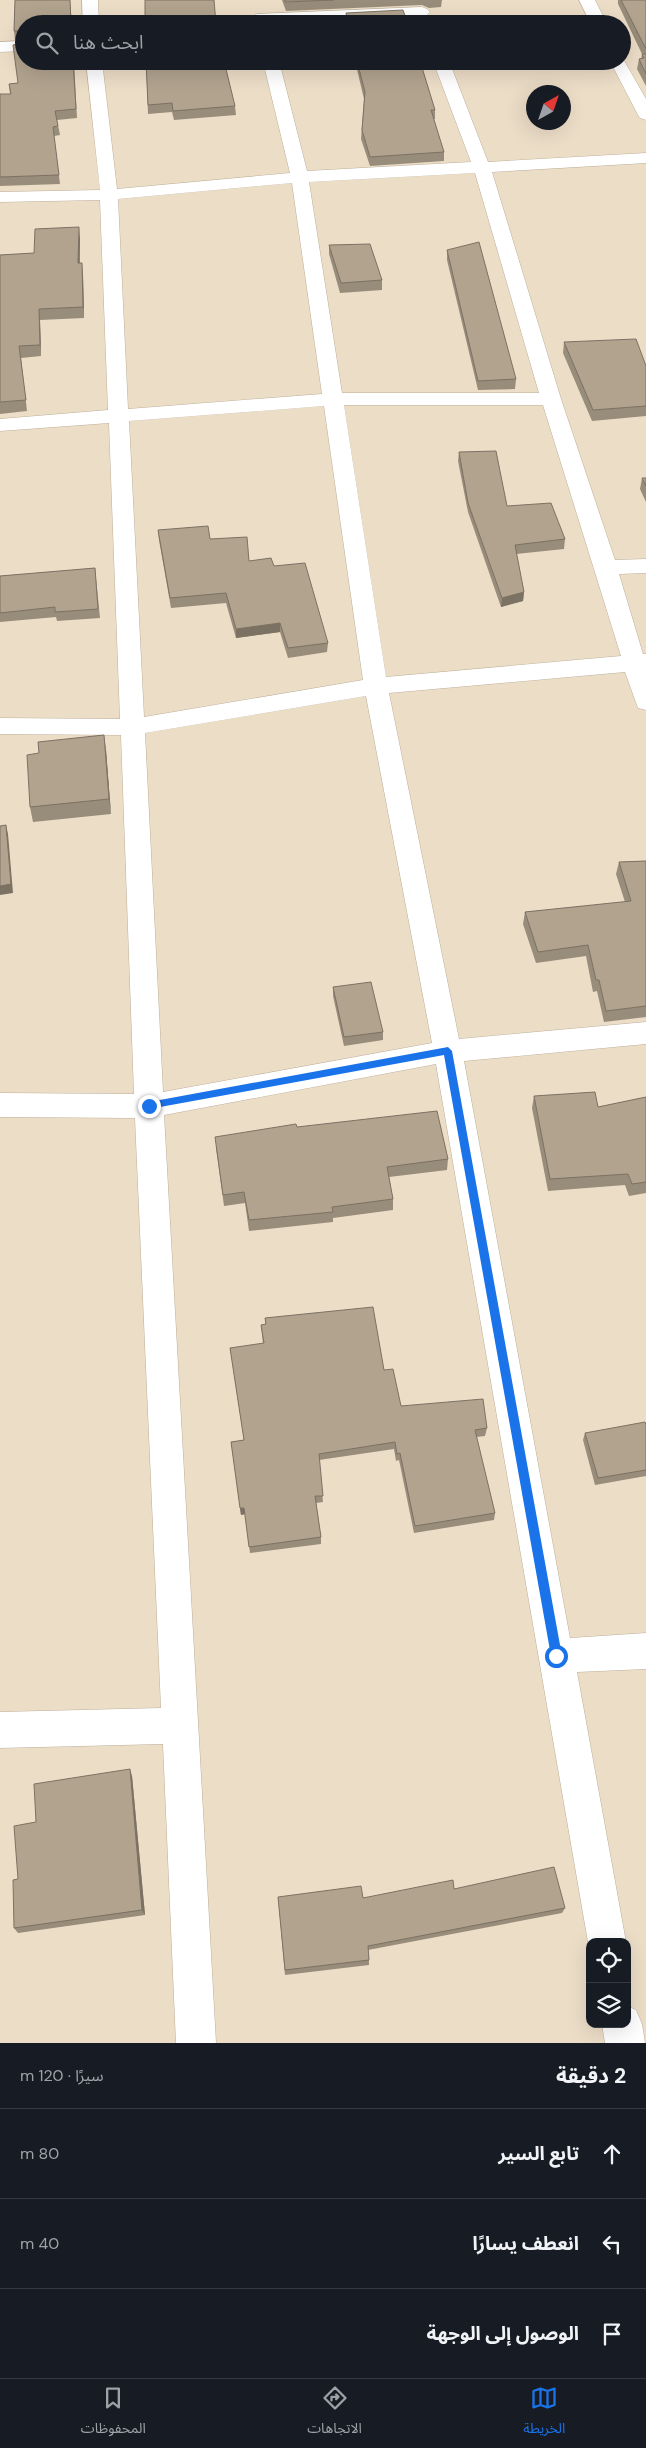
<!DOCTYPE html>
<html lang="ar">
<meta charset="utf-8">
<style>
body{margin:0;font-family:"DM Sans","Noto Sans Arabic",sans-serif;background:#242831;color:#f1f3f6;direction:rtl}
.controls{position:absolute;right:15px;bottom:15px;display:grid;overflow:hidden;border-radius:10px;box-shadow:0 5px 20px #0002}
.controls button{width:45px;height:45px;display:grid;place-items:center;padding:0;border:0;border-bottom:1px solid #363941;background:#171b24;color:#f1f3f6;font:25px sans-serif}
.compass{position:absolute;left:526px;top:85px;width:45px;height:45px;border-radius:50%;background:#171b24;box-shadow:0 5px 20px #0002;rotate:40deg}
.stop{position:absolute;width:15px;height:15px;margin:-11px;border:4px solid #1a73e8;border-radius:50%;background:#fff}
.stop.end{background:#1a73e8;border-color:#fff;box-shadow:0 1px 5px #0008}
.list{margin:0;padding:0;list-style:none}
h2{display:flex;justify-content:space-between;align-items:center;height:65px;margin:0;padding:0 20px;font-size:21px}
h2 small{font-size:16px;font-weight:400;color:#9ea1a6}
.list li{display:grid;grid-template-columns:32px 1fr auto;gap:15px;align-items:center;box-sizing:border-box;height:90px;padding:0 20px;border-top:1px solid #363941}
.list b{display:block;font-size:19px;white-space:nowrap}
.list em{font-size:16px;font-style:normal;color:#9ea1a6}
.icon{flex:none;width:28px;height:28px;fill:none;stroke:currentColor;stroke-width:2;stroke-linecap:round;stroke-linejoin:round}
.map{position:relative;flex:none;width:646px;height:2043px;overflow:hidden;direction:ltr}
.search{position:absolute;background:#171b24;box-shadow:0 5px 20px #0002;left:15px;right:15px;top:15px;height:55px;display:flex;align-items:center;gap:12px;box-sizing:border-box;padding:0 18px;border-radius:28px;color:#9ea1a6;font-size:19px}
.sheet{height:335px;background:#171b24}
nav{display:flex;justify-content:space-around;align-items:center;box-sizing:border-box;height:70px;border-top:1px solid #363941;background:#171b24;font-size:14px;color:#9ea1a6}
nav a{display:grid;justify-items:center;gap:2px}
nav .on{color:#1a73e8}
.map>svg:first-child{display:block}
.lines{fill:none;stroke-linecap:round;stroke-linejoin:round}
.street-casing{stroke:#bdaf9a;stroke-width:1}
.street{fill:#fff;fill-rule:evenodd}
.wall{fill:#988c7a}
.shaded-wall{fill:#7c7263}
.building{fill:#b1a38e;stroke:#7c7263}
.route{fill:#1a73e8}
</style>
<div class="map">
<svg width="646" height="2043" viewBox="0 0 646 2043">
<rect width="100%" height="100%" fill="#ecddc7"/>
<g class="lines">
<defs>
<path id="street" d="M82,0H98L99,24H83Z
M579,0H595L607,24H591Z
M422,7L427,9L430,12L427,15L257,24L249,19L257,14Z
M24,41V51L0,52V42Z
M622,57L646,99V120L640,118L638,115L610,61H622Z
M86,61H102L117,189L290,173L263,61H279L307,171L471,162L433,61H449L488,162L646,153V163L492,172L561,399L615,560L646,559V573L619,574L643,654H646V710L638,708L625,672L389,693L459,1039L646,1022V1044L464,1061L570,1638L646,1633V1669L577,1672L626,1942H590V1947L588,1942L436,1064L164,1115L216,2043H176L163,1744L0,1748V1712L161,1708L135,1118L0,1117V1093L134,1094L121,735L0,734V718L120,719L109,423L0,431V419L108,410L100,200L0,202V192L100,190ZM475,173L539,393H342L309,182ZM292,183L322,394L128,409L118,199ZM344,405H543L621,656L386,677ZM324,406L363,680L144,717L129,421ZM366,696L432,1043L163,1092L145,733Z
M627,2006L636,2010L642,2024L645,2043H605L602,2024H627Z"/>
</defs>
<use href="#street" class="street-casing"/>
<use href="#street" class="street"/>
</g>
<path class="wall" d="M15,0H70L72,24H24V40H15L14,31Z
M282,0H442L441,7L429,8L422,5L286,11Z
M618,0H646V86L637,69L639,59H641L642,54L618,4Z
M346,13L408,24H346Z
M74,61L77,118L57,120L60,135L54,136L60,184L0,186V94H10L9,84L18,83Z
M146,61L235,106L236,115L174,120L172,112L148,114Z
M355,61H420L435,110V119H433L444,152V161L370,166L361,139L364,99Z
M80,238V263L83,274L84,318L40,320L41,356L21,358L27,411L0,414V255L34,253Z
M329,245L382,280V290L340,293L329,254Z
M447,250L516,379L515,389L478,390L447,260Z
M564,342L646,366V416L592,421L563,353Z
M459,452L507,506L565,539L564,549L516,554L524,592L523,601L501,607L468,512L458,461Z
M642,478H646V502L640,489Z
M158,530L210,539L249,561L274,566L328,643L327,652L288,658L280,632L236,638L226,603L171,608L159,540Z
M95,568L100,618L57,621L56,617L0,622V576Z
M106,750L111,814L33,822L30,807Z
M646,861V1017L604,1022L597,991L593,992L586,956L536,963L523,924L525,912L625,902L616,874L619,862Z
M333,987L383,1032V1040L344,1046L333,996Z
M534,1096L598,1107L646,1097V1193L629,1196L625,1185L548,1191L532,1108Z
M297,1127L448,1159L447,1170L389,1177L393,1199V1210L333,1218V1222L249,1231L245,1203L224,1206L216,1148Z
M265,1318L384,1370L401,1406L487,1428L485,1436L476,1437L495,1513L494,1520L414,1533L399,1460L396,1461L394,1449L319,1460L323,1502L316,1503L321,1537V1544L250,1553L245,1514L241,1515L231,1442L244,1440L230,1348L263,1344L261,1325L266,1324Z
M646,1425V1476L595,1485L583,1440L585,1433Z
M132,1776L145,1915L18,1933L14,1928L18,1879L36,1822Z
M454,1889L565,1908L562,1913L368,1950L369,1960V1965L285,1975L278,1897L363,1898Z"/>
<path class="shaded-wall" d="M79,227L80,238L79,274L78,263Z
M82,263L83,274L84,318L83,307Z
M39,309L40,320L41,356L40,345Z
M524,592L523,601L501,607L502,598Z
M280,623V632L236,638V629Z
M104,735L106,750L111,814L109,799Z
M6,825L8,834L13,893L0,895V886Z
M240,1508H244L245,1514L241,1515Z
M130,1769L132,1776L145,1915L142,1910Z"/>
<path class="building" d="M15,0H70L71,24H24V31H14Z
M145,0H214L216,24H145Z
M285,0H334L285,2Z
M621,0H646V49Z
M403,10L408,24H348L346,13Z
M24,42V61H73L76,109L55,111L58,126L53,127L59,175L0,177V94H11L9,84L18,83L13,45Z
M642,54H646V74L639,59L644,58Z
M146,61H224L235,106L173,111L172,103L148,105Z
M357,61H420L435,110H431L444,152L370,157L362,130L365,92Z
M79,227L78,263H82L83,307L39,309L40,345L19,346L26,400L0,402V255L34,253L35,229Z
M479,242L516,379L478,381L447,250Z
M370,244L382,280L341,283L329,245Z
M636,339L646,366V406L593,410L564,342Z
M496,451L507,506L551,503L565,539L515,545L524,592L502,598L468,503L459,452Z
M642,478H646V486Z
M208,526L210,539L247,537L249,561L271,558L274,566L305,563L328,643L288,648L280,623L236,629L226,593L170,598L158,530Z
M95,568L98,609L55,612V607L0,613V576Z
M104,735L109,799L30,807L27,755L39,753L38,742Z
M6,825L11,884L0,886V826Z
M646,861V1006L606,1011L599,980H596L588,945L538,952L525,912L631,901L619,862Z
M371,982L383,1032L344,1037L333,987Z
M595,1092L598,1107L646,1097V1182L632,1184L628,1174L550,1179L534,1096Z
M437,1111L448,1159L387,1167L393,1199L332,1207L333,1212L249,1220L244,1192L223,1195L215,1137L296,1124L297,1127Z
M373,1307L384,1370L393,1369L401,1406L483,1399L487,1428L475,1430L495,1513L415,1526L400,1453L397,1454L395,1442L319,1454L323,1496H315L321,1537L249,1547L244,1508H240L231,1442L244,1440L230,1348L264,1343L261,1325L266,1324L265,1318Z
M645,1422L646,1425V1470L598,1478L585,1433Z
M130,1769L142,1910L14,1928L13,1880L18,1879L14,1826L36,1822L34,1784Z
M554,1867L565,1908L368,1946L369,1960L285,1970L278,1897L361,1886L363,1898L453,1880L454,1889Z"/>
<path class="route" d="M448,1047L452,1051L562,1656L556,1661L551,1656L444,1055L149,1109L145,1106L149,1102Z"/>
</svg>
<div class="controls">
<button><svg class="icon" aria-label="locate" viewBox="0 0 24 24"><circle cx="12" cy="12" r="6"/><path d="M12 2v4M12 18v4M2 12h4M18 12h4"/></svg></button>
<button><svg class="icon" aria-label="layers" viewBox="0 0 24 24"><path d="M12 4l9 5-9 5-9-5zM3 14l9 5 9-5"/></svg></button>
</div>
<svg class="compass" viewBox="-18 -18 36 36"><path d="M0-13l5 13h-10z" fill="#e53935"/><path d="M0 13l5-13h-10z" fill="#9ea1a6"/></svg>
<div class="stop" style="left:556px;top:1656px"></div>
<div class="stop end" style="left:149px;top:1106px"></div>
<div class="search"><svg class="icon" aria-label="search" viewBox="0 0 24 24"><circle cx="10" cy="10" r="6"/><path d="M15 15l6 6"/></svg>ابحث هنا</div>
</div>
<section class="sheet">
<h2>2 دقيقة<small>سيرًا · 120 m</small></h2>
<ul class="list">
<li><svg class="icon" aria-label="ahead" viewBox="0 0 24 24"><path d="M12 20V5M6 11l6-6 6 6"/></svg><div><b>تابع السير</b></div><em>80 m</em></li>
<li><svg class="icon" aria-label="left" viewBox="0 0 24 24"><path d="M17 20v-9H6M10 6l-5 5 5 5"/></svg><div><b>انعطف يسارًا</b></div><em>40 m</em></li>
<li><svg class="icon" aria-label="arrive" viewBox="0 0 24 24"><path d="M6 21V4h12l-3 4 3 4H6"/></svg><div><b>الوصول إلى الوجهة</b></div></li>
</ul>
</section>
<nav>
<a class="on"><svg class="icon" aria-label="map" viewBox="0 0 24 24"><path d="M3 6l6-2 6 2 6-2v14l-6 2-6-2-6 2zM9 4v14M15 6v14"/></svg>الخريطة</a>
<a><svg class="icon" aria-label="directions" viewBox="0 0 24 24"><path d="M12 3l9 9-9 9-9-9zM9 14v-3h6M13 9l2 2-2 2"/></svg>الاتجاهات</a>
<a><svg class="icon" aria-label="saved" viewBox="0 0 24 24"><path d="M7 4h10v16l-5-4-5 4z"/></svg>المحفوظات</a>
</nav>
